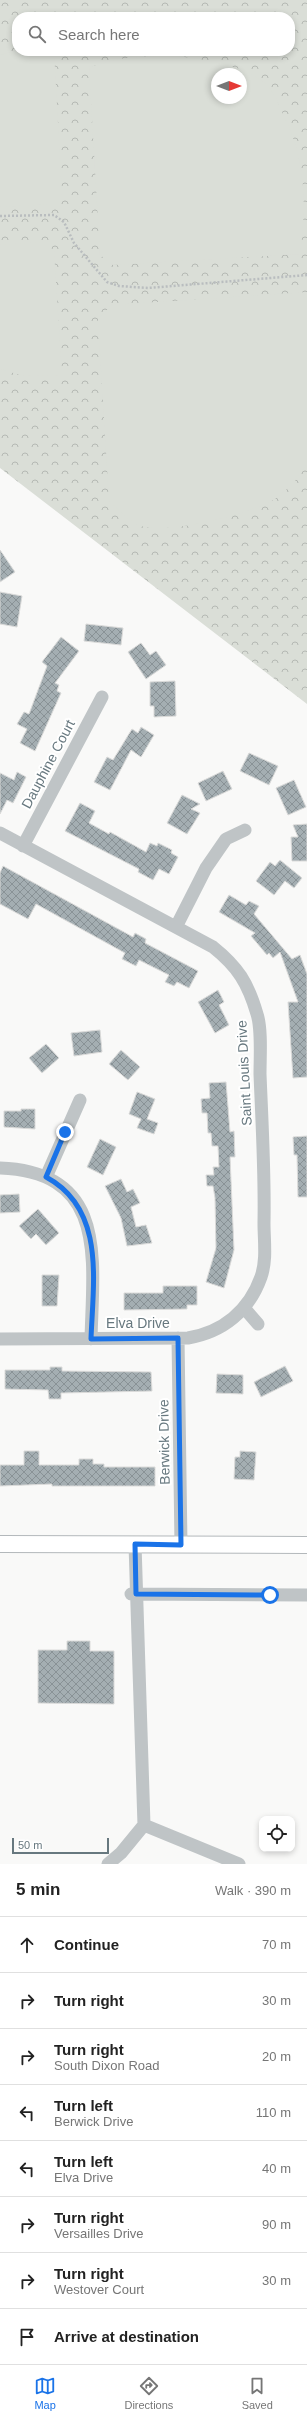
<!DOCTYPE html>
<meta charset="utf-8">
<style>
body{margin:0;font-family:Arial,sans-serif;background:#f2f2f2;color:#222}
.controls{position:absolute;right:12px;bottom:12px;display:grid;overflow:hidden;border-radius:8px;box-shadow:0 2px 6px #0003}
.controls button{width:36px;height:36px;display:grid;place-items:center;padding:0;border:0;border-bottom:1px solid #e0e0e0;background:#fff;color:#222;font:20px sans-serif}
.compass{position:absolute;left:211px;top:68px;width:36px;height:36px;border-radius:50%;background:#fff;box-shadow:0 2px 6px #0003;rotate:90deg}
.scale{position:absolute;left:12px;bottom:10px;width:97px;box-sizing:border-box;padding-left:4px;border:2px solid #67787f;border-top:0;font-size:11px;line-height:14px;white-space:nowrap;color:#67787f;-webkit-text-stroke:3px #fff;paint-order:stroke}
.stop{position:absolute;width:12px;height:12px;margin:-9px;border:3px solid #1a73e8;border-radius:50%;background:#fff}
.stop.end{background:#1a73e8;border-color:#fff;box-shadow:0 1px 4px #0008}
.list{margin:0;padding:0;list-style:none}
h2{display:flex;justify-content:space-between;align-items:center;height:52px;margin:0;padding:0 16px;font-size:17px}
h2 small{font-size:13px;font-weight:400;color:#767676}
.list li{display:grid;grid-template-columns:26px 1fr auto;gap:12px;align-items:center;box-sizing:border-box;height:56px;padding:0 16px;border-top:1px solid #e0e0e0}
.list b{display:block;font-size:15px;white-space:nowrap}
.list p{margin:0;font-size:13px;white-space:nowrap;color:#767676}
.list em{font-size:13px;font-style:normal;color:#767676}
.icon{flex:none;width:22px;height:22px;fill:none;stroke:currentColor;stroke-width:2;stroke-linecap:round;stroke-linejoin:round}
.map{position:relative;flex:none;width:307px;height:1864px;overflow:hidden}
.search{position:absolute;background:#fff;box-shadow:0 2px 6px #0003;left:12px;right:12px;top:12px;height:44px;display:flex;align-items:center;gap:10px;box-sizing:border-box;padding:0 14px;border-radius:16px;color:#767676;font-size:15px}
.sheet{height:500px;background:#fff}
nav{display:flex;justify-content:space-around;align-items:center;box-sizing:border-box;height:56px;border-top:1px solid #e0e0e0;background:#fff;font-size:11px;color:#767676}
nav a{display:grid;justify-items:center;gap:2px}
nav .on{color:#1a73e8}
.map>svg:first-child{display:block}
.park{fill:url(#park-crowns);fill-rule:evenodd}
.pitch{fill:#daded7;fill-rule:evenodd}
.building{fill:url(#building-cross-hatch);stroke:#dbdbda}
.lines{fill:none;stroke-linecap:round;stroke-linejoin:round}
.major-casing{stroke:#b3b8bb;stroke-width:18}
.path{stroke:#b9bdbf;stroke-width:2.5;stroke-dasharray:2 2;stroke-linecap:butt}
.minor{stroke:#bfc4c6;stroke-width:13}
.major{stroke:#fff;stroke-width:16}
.route{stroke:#1a73e8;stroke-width:5}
.labels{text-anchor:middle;stroke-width:4;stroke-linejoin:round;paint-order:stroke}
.street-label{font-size:14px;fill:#67787f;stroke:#fff}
</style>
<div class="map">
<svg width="307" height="1864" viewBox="0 0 307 1864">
<defs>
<pattern id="park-crowns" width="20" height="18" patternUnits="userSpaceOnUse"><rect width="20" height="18" fill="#daded7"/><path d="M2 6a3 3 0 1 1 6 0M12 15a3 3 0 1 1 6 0" fill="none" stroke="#b5b9b4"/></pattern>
<pattern id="building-cross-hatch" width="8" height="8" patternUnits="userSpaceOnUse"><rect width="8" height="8" fill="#a4aeb2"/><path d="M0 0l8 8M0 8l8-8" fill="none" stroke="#899296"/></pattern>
</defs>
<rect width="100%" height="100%" fill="#f9f9f8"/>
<path class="park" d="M0,0H307V704L0,468ZM17,17H290V51H17ZM217,74H241V98H217Z"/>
<path class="pitch" d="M17,50L54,51L62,195L53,204L0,207V55Z
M172,55C201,60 241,63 265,83C273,90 278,102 282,112C306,158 307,203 300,254L113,265L100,255L89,67L125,58ZM217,74H241V98H217Z
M45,242L54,251L62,375L24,376L0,369V245Z
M307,292V462C300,477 289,489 275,499C252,513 161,538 136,524C127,519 117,508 109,501L98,320L111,305Z"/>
<path class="building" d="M0,550L15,572L0,582Z
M0,592L22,596L17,627L0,624Z
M86,624L123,628L121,645L84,641Z
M61,637L79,651L55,683L59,685L57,691L61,693L35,751L20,743L27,729L17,724L24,712L29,714L47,666L42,662Z
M141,643L150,655L156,651L166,665L146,679L128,652Z
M175,681L176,716L154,717V706H150V682Z
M141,727L154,735L141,757L131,750L110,790L94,782L107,757L113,760L132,729L138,733Z
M249,753L278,766L269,785L240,771Z
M223,771L232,789L206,801L198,783Z
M17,772L26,777L13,803L7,800L0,814V773L14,780Z
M294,780L306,807L288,815L276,788Z
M182,795L200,804L191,809L200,813L187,834L167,823Z
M80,803L95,811L89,823L109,834L110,832L146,852L150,843L157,846L158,843L172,850L171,853L178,857L169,874L159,869L153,880L138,872L139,869L65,831Z
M307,824V861H292L291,837H298L293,825Z
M280,860L302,878L294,888L285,881L274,895L256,881L270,862L275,866Z
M3,866L133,937L135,933L146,939L145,943L198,971L189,988L177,982L174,986L165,982L169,975L139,960L136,966L122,959L125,953L36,904L28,919L0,904V873Z
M229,895L246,905L249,901L259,906L254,914L292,959L300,955L307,974V1077L293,1078L288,1002H298L280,952L273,958L269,953L267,955L251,936L255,933L219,912Z
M218,990L224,1002L219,1005L229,1025L215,1033L198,1002Z
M100,1030L102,1052L74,1056L71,1033Z
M46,1044L59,1058L42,1073L29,1058Z
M121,1050L140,1067L128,1080L109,1064Z
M226,1082L230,1132L234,1131L235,1157H230L234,1250L224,1288L206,1282L216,1248L215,1198L213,1186H207L206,1175H214L213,1167H219L218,1146H212L211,1133H208L207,1113H202L201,1099L210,1098L209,1083Z
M137,1092L155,1099L147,1119L158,1123L154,1134L137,1128L141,1119L129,1114Z
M21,1109H35V1129L4,1127V1111H21Z
M307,1136V1197H298L297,1155H294L293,1137Z
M100,1139L116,1147L103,1175L87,1167Z
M121,1179L127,1192L133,1189L140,1203L131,1207L136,1227L146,1225L152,1243L127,1246L121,1218L105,1186Z
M19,1194L20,1212L0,1213V1195Z
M38,1209L59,1233L46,1245L36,1234L31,1239L19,1226Z
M42,1275H59L57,1306H42Z
M163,1286H197V1305H187V1309L124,1310V1293H163Z
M285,1366L293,1381L261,1397L254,1382Z
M50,1367H62V1371L151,1372L152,1391L61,1393V1399H49L48,1390L5,1389V1370H50Z
M217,1374L243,1375V1394L216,1393Z
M24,1451H39V1465H79V1459H93V1464H104V1467H155V1486H52V1484L0,1486V1465H24Z
M240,1451L256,1452L254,1480L234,1479L235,1457H240Z
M67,1641H90V1651H114V1704L38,1703V1650H67Z"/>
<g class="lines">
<defs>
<path id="major" d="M0,1544L307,1545"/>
</defs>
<use href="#major" class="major-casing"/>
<path class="path" d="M0,216L54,215L64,222L74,243L107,282L119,286L148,288L307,275"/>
<path class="minor" d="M0,833L213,947C238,967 248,983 257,1014C262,1029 260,1057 260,1074C262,1124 265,1173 264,1223C264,1241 267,1260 261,1277C249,1311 223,1332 188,1338L0,1339
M23,846L102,697
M176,927L206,868L226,839L245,830
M0,1168C108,1172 93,1259 91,1339
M46,1177L80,1100
M245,1309L258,1324
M178,1338L181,1545
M135,1544L144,1825L239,1864
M131,1594L307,1595
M108,1864L121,1853L144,1825"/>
<use href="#major" class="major"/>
</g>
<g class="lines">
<path class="route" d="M65,1132L46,1177C106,1209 93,1282 91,1339L178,1338L181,1545L135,1544L136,1594L270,1595"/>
</g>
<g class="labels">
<g class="street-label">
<text transform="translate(48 764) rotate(-62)" y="5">Dauphine Court</text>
<text transform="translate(244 1073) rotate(-93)" y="5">Saint Louis Drive</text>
<text x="138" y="1328">Elva Drive</text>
<text transform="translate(164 1442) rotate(-91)" y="5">Berwick Drive</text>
</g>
</g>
</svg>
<div class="controls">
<button><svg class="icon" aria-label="locate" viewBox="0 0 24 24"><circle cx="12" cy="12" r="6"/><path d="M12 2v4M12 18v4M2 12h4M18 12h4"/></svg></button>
</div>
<svg class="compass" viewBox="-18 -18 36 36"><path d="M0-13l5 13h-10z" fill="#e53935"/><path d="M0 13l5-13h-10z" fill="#767676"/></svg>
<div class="scale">50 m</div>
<div class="stop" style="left:270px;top:1595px"></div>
<div class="stop end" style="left:65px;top:1132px"></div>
<div class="search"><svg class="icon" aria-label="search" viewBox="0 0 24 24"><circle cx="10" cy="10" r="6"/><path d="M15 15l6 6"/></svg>Search here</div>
</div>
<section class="sheet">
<h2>5 min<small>Walk · 390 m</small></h2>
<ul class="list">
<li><svg class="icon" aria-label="ahead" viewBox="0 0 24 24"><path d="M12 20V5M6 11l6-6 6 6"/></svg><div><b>Continue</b></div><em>70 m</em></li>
<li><svg class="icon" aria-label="right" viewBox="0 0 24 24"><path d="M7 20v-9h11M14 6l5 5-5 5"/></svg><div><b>Turn right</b></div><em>30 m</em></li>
<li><svg class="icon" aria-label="right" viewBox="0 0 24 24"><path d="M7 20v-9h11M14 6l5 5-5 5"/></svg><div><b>Turn right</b><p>South Dixon Road</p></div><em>20 m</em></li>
<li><svg class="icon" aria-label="left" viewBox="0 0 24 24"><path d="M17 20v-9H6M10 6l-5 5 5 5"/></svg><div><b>Turn left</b><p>Berwick Drive</p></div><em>110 m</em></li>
<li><svg class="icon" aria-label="left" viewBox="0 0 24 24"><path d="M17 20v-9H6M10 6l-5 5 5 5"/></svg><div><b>Turn left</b><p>Elva Drive</p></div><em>40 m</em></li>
<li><svg class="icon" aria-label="right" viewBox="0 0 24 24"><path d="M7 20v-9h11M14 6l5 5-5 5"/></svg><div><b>Turn right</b><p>Versailles Drive</p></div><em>90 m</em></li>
<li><svg class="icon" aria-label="right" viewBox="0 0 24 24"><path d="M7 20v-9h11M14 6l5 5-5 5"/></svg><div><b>Turn right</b><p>Westover Court</p></div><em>30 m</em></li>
<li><svg class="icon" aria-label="arrive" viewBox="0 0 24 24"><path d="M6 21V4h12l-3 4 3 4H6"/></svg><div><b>Arrive at destination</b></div></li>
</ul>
</section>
<nav>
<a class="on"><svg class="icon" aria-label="map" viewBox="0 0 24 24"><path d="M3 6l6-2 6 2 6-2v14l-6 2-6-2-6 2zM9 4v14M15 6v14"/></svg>Map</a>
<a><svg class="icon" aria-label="directions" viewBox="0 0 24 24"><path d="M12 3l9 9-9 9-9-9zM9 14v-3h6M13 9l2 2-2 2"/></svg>Directions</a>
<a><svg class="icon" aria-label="saved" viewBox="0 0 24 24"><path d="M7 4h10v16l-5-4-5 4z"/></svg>Saved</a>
</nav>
